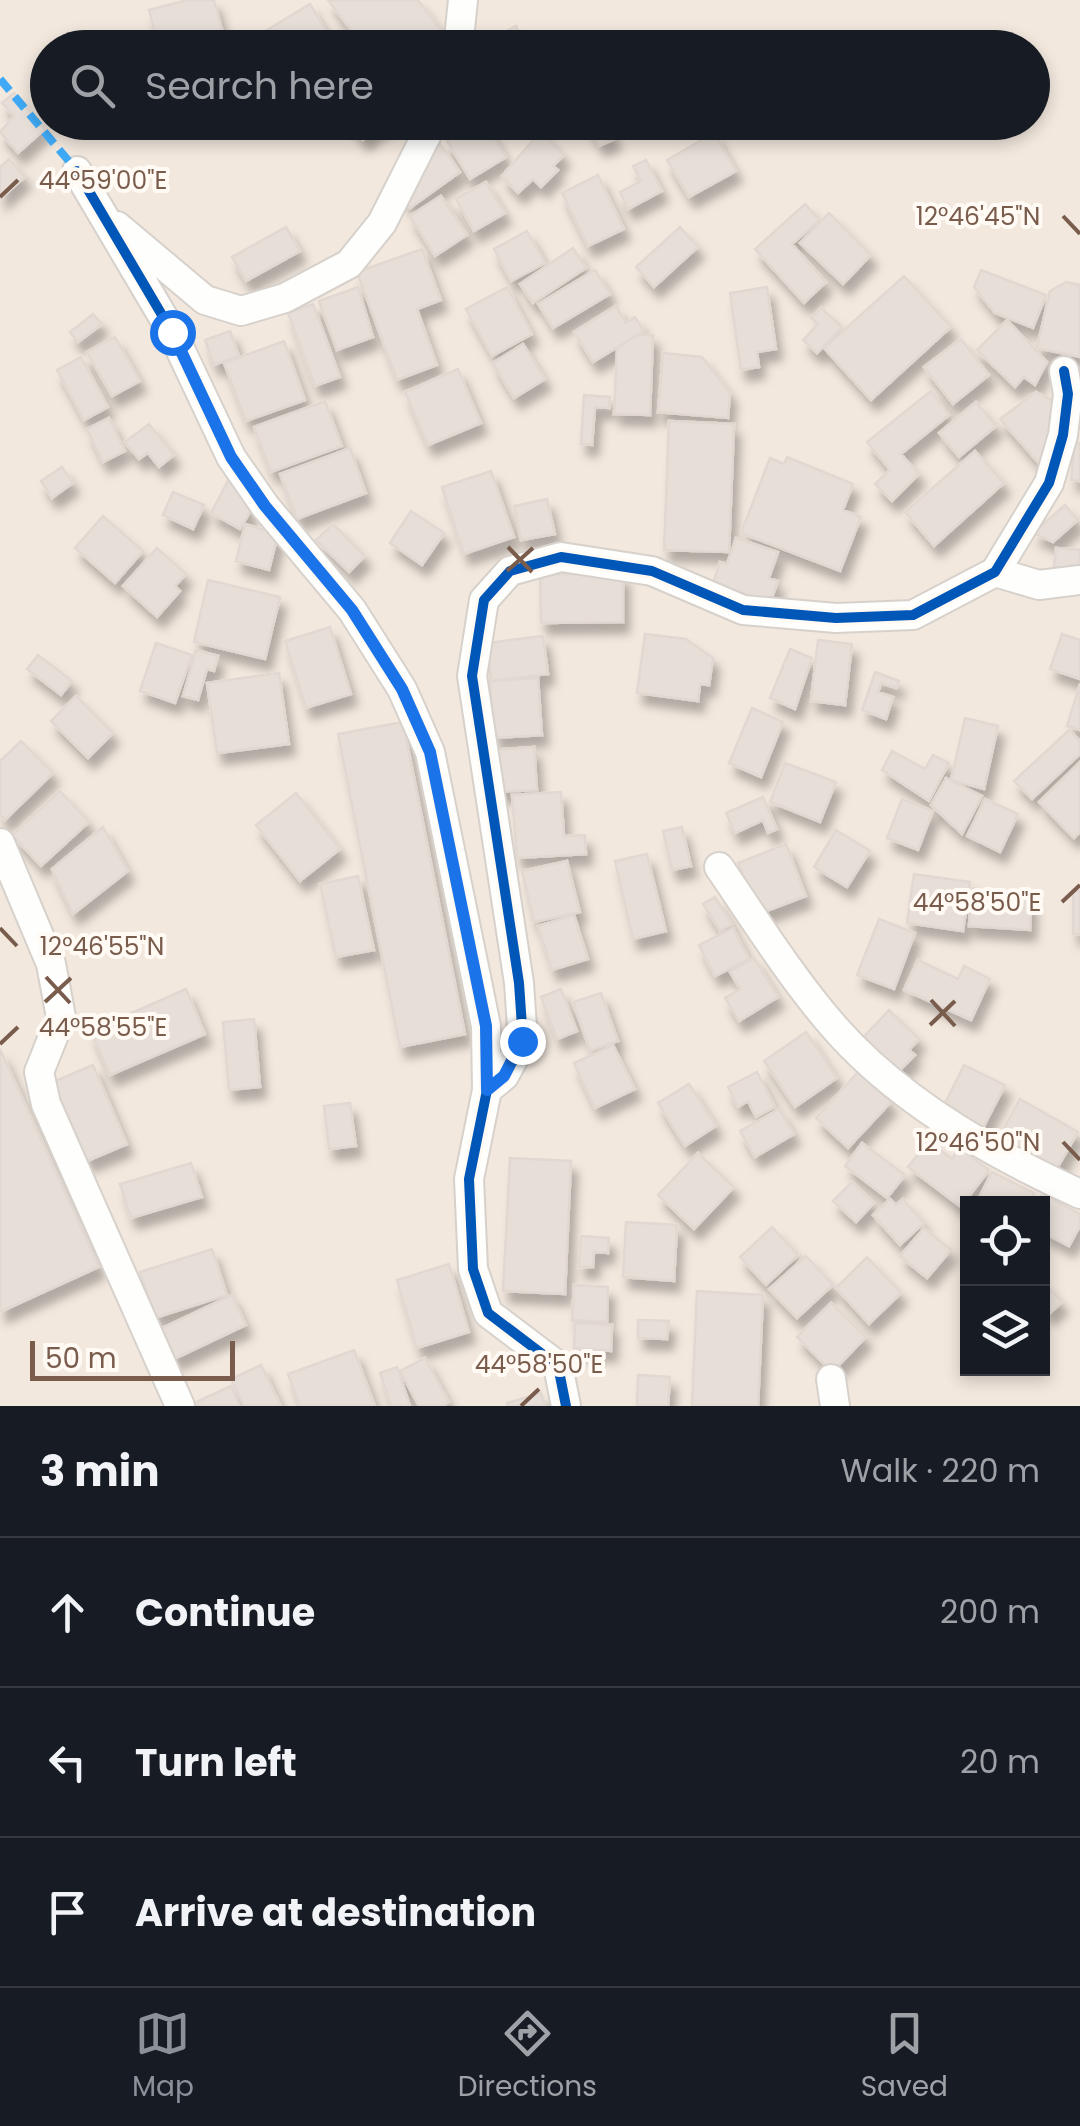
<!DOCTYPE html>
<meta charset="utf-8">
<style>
body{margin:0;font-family:Poppins,sans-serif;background:#242831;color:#f1f3f6}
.controls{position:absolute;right:30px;bottom:30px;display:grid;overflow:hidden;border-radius:0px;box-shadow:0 5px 15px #0003}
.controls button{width:90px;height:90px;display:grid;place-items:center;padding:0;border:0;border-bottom:2px solid #363941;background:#171b24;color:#f1f3f6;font:50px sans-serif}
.scale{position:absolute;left:30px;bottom:25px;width:205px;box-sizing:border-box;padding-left:10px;border:5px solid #7a5c4d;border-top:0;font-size:28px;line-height:35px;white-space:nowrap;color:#7a5c4d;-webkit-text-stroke:8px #fffaf3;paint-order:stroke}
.stop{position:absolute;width:30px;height:30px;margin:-22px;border:8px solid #1a73e8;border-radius:50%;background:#fff}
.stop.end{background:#1a73e8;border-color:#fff;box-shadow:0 2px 10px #0008}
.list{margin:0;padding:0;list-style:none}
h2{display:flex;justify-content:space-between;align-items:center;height:130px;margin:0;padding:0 40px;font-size:42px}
h2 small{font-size:32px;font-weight:400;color:#9ea1a6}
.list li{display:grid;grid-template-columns:65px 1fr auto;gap:30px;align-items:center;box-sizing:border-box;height:150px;padding:0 40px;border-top:2px solid #363941}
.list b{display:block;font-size:38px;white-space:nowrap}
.list em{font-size:32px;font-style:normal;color:#9ea1a6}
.icon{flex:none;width:55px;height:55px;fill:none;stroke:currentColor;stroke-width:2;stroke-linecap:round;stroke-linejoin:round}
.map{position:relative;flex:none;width:1080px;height:1406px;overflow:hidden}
.search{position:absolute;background:#171b24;box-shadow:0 5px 15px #0003;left:30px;right:30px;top:30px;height:110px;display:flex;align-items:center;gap:25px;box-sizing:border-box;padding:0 35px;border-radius:55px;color:#9ea1a6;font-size:38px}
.sheet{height:580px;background:#171b24}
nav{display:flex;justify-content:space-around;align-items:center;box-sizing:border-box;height:140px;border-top:2px solid #363941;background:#171b24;font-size:28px;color:#9ea1a6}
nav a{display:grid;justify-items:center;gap:5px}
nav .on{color:#8c9099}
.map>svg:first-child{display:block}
.residential{fill:#f2e8de;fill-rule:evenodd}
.building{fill:#e6ded7;stroke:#e2d8d2;stroke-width:2.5;filter:url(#shadow)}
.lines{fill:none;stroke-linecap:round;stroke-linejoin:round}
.minor-casing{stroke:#d7d1cb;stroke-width:32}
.minor{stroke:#fefefd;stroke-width:28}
.quiet{stroke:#3fa9f5;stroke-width:8;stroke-dasharray:15 8;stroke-linecap:butt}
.cycleway-casing{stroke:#fffaf3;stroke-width:16}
.cycleway{stroke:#0057b8;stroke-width:10}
.route{stroke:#1a73e8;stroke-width:12}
.ticks{fill:none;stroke:#7a5c4d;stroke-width:4}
.ticks-label{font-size:25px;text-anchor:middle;fill:#7a5c4d;stroke:#fffaf3;stroke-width:8;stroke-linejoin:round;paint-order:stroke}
</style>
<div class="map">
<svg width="1080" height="1406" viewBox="0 0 1080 1406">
<defs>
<filter id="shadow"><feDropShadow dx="6" dy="11" stdDeviation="5" flood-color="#0004"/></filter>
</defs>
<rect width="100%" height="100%" fill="#f9f5f0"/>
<path class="residential" d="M0,0H1080V1406H0ZM48,48H1032V122H48ZM968,1204H1042V1368H968Z"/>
<path class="building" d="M187,0H214L227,48H159L149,10Z
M328,0H418L444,35L428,48H352L360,42Z
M310,4L330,38L326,41L330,48H267L259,35Z
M516,26L523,40L508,48H486L484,43Z
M14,93L45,129L18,153L0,132L14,116L2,103Z
M349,122H385L363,140Z
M458,122H484L506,157L470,179L447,141L463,131Z
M587,122H607L615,139L599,146Z
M541,131L564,155L553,166L558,170L541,187L533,179L518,193L502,176Z
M714,133L736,171L689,197L667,160Z
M440,144L460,172L410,208L402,197V182Z
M9,159L25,177L0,199V167Z
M646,160L662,191L628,209L620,192L641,181L633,166Z
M598,175L624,229L588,246L562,193Z
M486,182L505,213L474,231L456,199Z
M441,196L467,235L435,256L410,216Z
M805,204L820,220L792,244L826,282L804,303L755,249Z
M829,213L871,255L843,284L800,243Z
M286,227L300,251L246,281L232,257Z
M680,227L698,247L654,287L636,267Z
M527,231L545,263L511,281L494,249Z
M573,248L586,268L533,303L520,284Z
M422,249L441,300L417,309L437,365L397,380L357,272Z
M595,270L610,294L553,328L538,304Z
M981,270L1046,295L1033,328L995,313L974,287Z
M904,276L951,327L871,400L824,348Z
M1066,282L1080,285V357L1037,348L1050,291Z
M358,287L373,337L337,350L319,301Z
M507,287L532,334L492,356L466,309Z
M767,287L776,349L757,352L759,367L741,370L730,293Z
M313,304L340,377L315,386L288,313Z
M616,306L626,323L635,317L644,331L593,362L574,332Z
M821,308L842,327L817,353L803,340L818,324L811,318Z
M93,314L102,324L78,342L70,332Z
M1007,320L1047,362L1035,385L1024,377L1015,387L977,350Z
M230,331L239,356L214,365L205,340Z
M638,335H653L650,415L614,414L617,348Z
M115,337L140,381L112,396L87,352Z
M961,339L989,375L953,404L924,367Z
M284,341L305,400L246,421L224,363Z
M523,344L545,379L514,398L493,363Z
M663,353L702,357L730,393L728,418L658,412Z
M81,357L108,407L84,420L57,370Z
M458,369L481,423L428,445L405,392Z
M931,391L949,415L901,454L919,474L892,501L875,484L890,470L867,442Z
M1036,392L1063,406L1049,418L1057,427L1049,475L1000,419Z
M584,395L610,397L609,408L595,407L592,445L581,444Z
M325,401L342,446L271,472L254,427Z
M976,402L996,426L959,457L939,433Z
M109,418L125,451L103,462L87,429Z
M669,421L734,424L729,552L664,550Z
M149,424L174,455L159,467L148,453L139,459L125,442Z
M1075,443H1080V481L1071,480Z
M350,448L366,493L297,519L280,474Z
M975,451L1004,483L934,546L905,512Z
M787,457L853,484L843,510L861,517L840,571L741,533L770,458L784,464Z
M62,467L73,483L52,498L41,481Z
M491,471L514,537L464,554L442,487Z
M229,479L251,510L240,529L211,513Z
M173,492L204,505L193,529L163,515Z
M547,499L555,534L521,540L514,506Z
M1065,505L1078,520L1053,542L1033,533Z
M411,511L444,533L422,565L390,543Z
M103,516L143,551L115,583L75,548Z
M245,524L278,534L269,570L236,561Z
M333,524L365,556L349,572L316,540Z
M736,538L778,552L769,578L778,581L769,606L712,586L720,562L727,564Z
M157,548L186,574L175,586L180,591L157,617L123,586Z
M1056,548L1080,550V570L1054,567Z
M540,574H623V622L541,623Z
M208,580L280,597L265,659L194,642Z
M330,627L351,694L306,708L285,641Z
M645,634L686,639L713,658L709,685L700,684L698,701L637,693Z
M1062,634L1080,640V679L1050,669Z
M543,636L548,674L491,681L487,643Z
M818,640L852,644L845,705L811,701Z
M156,643L192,655L175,703L140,691Z
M790,649L812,658L795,709L770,698Z
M196,650L218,656L214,671L207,669L198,700L183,696Z
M38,655L72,681L61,695L27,669Z
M875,672L899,681L896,688L881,683L878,692L893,697L886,719L862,710Z
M279,673L289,744L217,753L207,683Z
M538,678L542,735L494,738L490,681Z
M1080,684V730L1067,726Z
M76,696L113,733L88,758L51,721Z
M752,708L783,722L761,777L729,763Z
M965,718L998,726L984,789L951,780Z
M403,722L465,1034L400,1047L338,734Z
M1069,730L1080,741V754L1032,799L1014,781Z
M21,741L53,773L5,820L0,815V761Z
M534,747L537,790L496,792L493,750Z
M892,751L925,769L933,755L949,763L929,801L882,770Z
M1080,762V832L1074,838L1039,802Z
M785,763L836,782L820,822L770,802Z
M946,778L982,796L962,834L931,805Z
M60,791L89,822L41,866L12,835Z
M561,792L564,836L585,835L586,854L517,858L512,795Z
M296,793L340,849L300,881L256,825Z
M763,797L777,829L768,833L763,820L735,833L726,813Z
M902,799L933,811L918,850L887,838Z
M985,799L1018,814L1000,852L967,836Z
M103,827L128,871L73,914L52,869Z
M682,827L691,866L672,870L663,831Z
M836,830L870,851L847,887L814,867Z
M786,844L806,896L759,914L738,863Z
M647,854L666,931L633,939L615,861Z
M567,861L580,912L534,922L522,871Z
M914,874L970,882L963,931L907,923Z
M358,876L374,950L336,957L320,884Z
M1073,891H1080V934H1073Z
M1013,896L1031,898L1030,930L969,926L970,906L1012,909Z
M715,897L732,924L720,931L703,904Z
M574,915L588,959L552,970L538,926Z
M879,919L915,933L894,989L857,975Z
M733,928L749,959L715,976L699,945Z
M754,958L778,997L739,1021L725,998L740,989L730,972Z
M918,960L958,979L964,966L990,979L971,1020L904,990Z
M186,989L205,1034L110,1075L91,1031Z
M561,989L577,1031L557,1039L541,997Z
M601,993L618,1041L590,1051L573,1002Z
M889,1010L919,1039L909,1050L915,1055L894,1076L858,1043Z
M254,1019L260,1087L229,1090L223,1022Z
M806,1032L837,1078L795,1107L764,1061Z
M613,1045L635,1089L595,1108L574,1063Z
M0,1049L99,1267L0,1312Z
M93,1065L127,1144L87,1161L53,1082Z
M964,1065L1005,1085L983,1128L943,1107Z
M859,1071L891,1102L848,1148L816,1118Z
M757,1072L775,1107L756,1117L748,1101L738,1107L728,1087Z
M689,1084L716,1126L685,1146L658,1103Z
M1020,1099L1078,1132L1052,1177L995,1144Z
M350,1103L356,1146L329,1149L324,1106Z
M779,1109L794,1134L755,1157L740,1131Z
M928,1141L952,1159L959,1148L989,1170L961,1207L908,1167Z
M862,1143L905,1175L887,1198L845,1166Z
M698,1153L734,1187L694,1229L658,1195Z
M510,1158L571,1161L565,1294L503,1291Z
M191,1163L202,1197L131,1218L120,1184Z
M992,1172L1034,1193L1029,1204L978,1200Z
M852,1182L874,1203L856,1222L833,1201Z
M1042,1194L1080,1214V1226L1069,1246L1042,1232V1204H1037Z
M890,1199L896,1205L903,1199L924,1223L900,1245L873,1215Z
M626,1222L677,1225L674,1281L623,1277Z
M772,1227L798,1255L766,1285L740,1257Z
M924,1228L951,1250L927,1278L900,1256Z
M581,1236L609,1238L608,1253L594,1252L593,1267H579Z
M212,1249L227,1295L155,1318L140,1272Z
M806,1256L833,1285L797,1318L769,1289Z
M867,1257L901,1293L869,1324L836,1288Z
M449,1264L469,1332L417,1348L397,1280Z
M1042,1281L1062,1302L1049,1314L1042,1307Z
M574,1285L608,1287L607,1322L572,1320Z
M697,1291L763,1295L758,1406H692Z
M232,1295L246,1325L174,1359L160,1329Z
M831,1303L866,1337L832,1372L797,1337Z
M638,1320L669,1321L667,1339L638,1338Z
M575,1323L612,1325L611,1351L574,1348Z
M354,1350L375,1406H300L288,1374Z
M425,1358L449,1402L443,1406H419L400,1371Z
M261,1365L281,1406H244L231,1379Z
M397,1367L410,1406H391L380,1373Z
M638,1375L670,1377L668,1406H637Z
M231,1386L240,1406H195L194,1403Z
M541,1393L545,1406H508L507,1403Z"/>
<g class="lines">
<defs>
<path id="minor" d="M458,48L463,0
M77,171L172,332L231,457L265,506L352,610L402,689L430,752L486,1026L487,1090L469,1179L473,1269L488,1313L558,1366L566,1406
M117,226L205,300L241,311L285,298L349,264L382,223L433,122
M995,572L1039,585L1080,580
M0,843L51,964L61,1017L39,1072L46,1104L180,1406
M719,867C756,921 792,979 835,1028C898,1100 994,1155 1080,1194
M487,1090L504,1076L523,1041L519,983L472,676L484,600L510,571L561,557L652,571L743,610L836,618L913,615L995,572L1049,483L1063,435L1068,394L1064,371
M831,1379L835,1406"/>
</defs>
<use href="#minor" class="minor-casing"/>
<use href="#minor" class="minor"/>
<path class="quiet" d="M0,79L77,171"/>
<defs>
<path id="cycleway" d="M77,171L172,332L231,457L265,506L352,610L402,689L430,752L486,1026L487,1090L469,1179L473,1269L488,1313L558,1366L566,1406
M487,1090L504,1076L523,1041L519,983L472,676L484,600L510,571L561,557L652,571L743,610L836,618L913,615L995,572L1049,483L1063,435L1068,394L1064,371"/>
</defs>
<use href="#cycleway" class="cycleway-casing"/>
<use href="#cycleway" class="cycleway"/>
</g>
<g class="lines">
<path class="route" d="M172,332L231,457L265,506L352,610L402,689L430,752L486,1026L487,1090L504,1076L522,1041"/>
</g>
<path class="ticks" d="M0,197L18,180M1063,216L1080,234M508,547L532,572M507,571L533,548M1062,902L1080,885M0,928L17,946M46,977L70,1003M931,1000L955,1026M45,1002L71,978M930,1025L955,1001M0,1044L18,1027M1063,1142L1080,1160M521,1406L539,1389"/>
<g class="ticks-label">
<text x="103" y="189">44°59'00"E</text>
<text x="978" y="225">12°46'45"N</text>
<text x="977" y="911">44°58'50"E</text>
<text x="102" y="955">12°46'55"N</text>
<text x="103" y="1036">44°58'55"E</text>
<text x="978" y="1151">12°46'50"N</text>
<text x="539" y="1373">44°58'50"E</text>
</g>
</svg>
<div class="controls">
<button><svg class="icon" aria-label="locate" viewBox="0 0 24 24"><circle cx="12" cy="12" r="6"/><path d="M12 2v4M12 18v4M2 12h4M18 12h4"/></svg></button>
<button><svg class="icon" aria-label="layers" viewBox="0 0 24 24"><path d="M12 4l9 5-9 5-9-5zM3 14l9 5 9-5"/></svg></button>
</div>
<div class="scale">50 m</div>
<div class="stop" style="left:172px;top:332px"></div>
<div class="stop end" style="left:522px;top:1041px"></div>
<div class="search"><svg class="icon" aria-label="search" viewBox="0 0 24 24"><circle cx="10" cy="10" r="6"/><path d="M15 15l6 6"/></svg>Search here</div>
</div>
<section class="sheet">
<h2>3 min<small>Walk · 220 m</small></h2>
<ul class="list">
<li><svg class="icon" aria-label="ahead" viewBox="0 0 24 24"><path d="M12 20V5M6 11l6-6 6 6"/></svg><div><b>Continue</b></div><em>200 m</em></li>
<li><svg class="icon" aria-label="left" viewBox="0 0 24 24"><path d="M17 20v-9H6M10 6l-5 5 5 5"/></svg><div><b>Turn left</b></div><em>20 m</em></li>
<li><svg class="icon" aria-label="arrive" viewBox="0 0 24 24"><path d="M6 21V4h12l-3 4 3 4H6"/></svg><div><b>Arrive at destination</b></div></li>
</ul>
</section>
<nav>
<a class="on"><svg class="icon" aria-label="map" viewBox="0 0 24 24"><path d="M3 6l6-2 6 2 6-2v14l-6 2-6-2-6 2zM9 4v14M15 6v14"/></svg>Map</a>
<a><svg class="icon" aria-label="directions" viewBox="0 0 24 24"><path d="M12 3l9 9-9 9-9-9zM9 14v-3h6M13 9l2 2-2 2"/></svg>Directions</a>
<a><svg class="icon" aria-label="saved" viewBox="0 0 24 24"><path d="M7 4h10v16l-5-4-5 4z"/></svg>Saved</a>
</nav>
